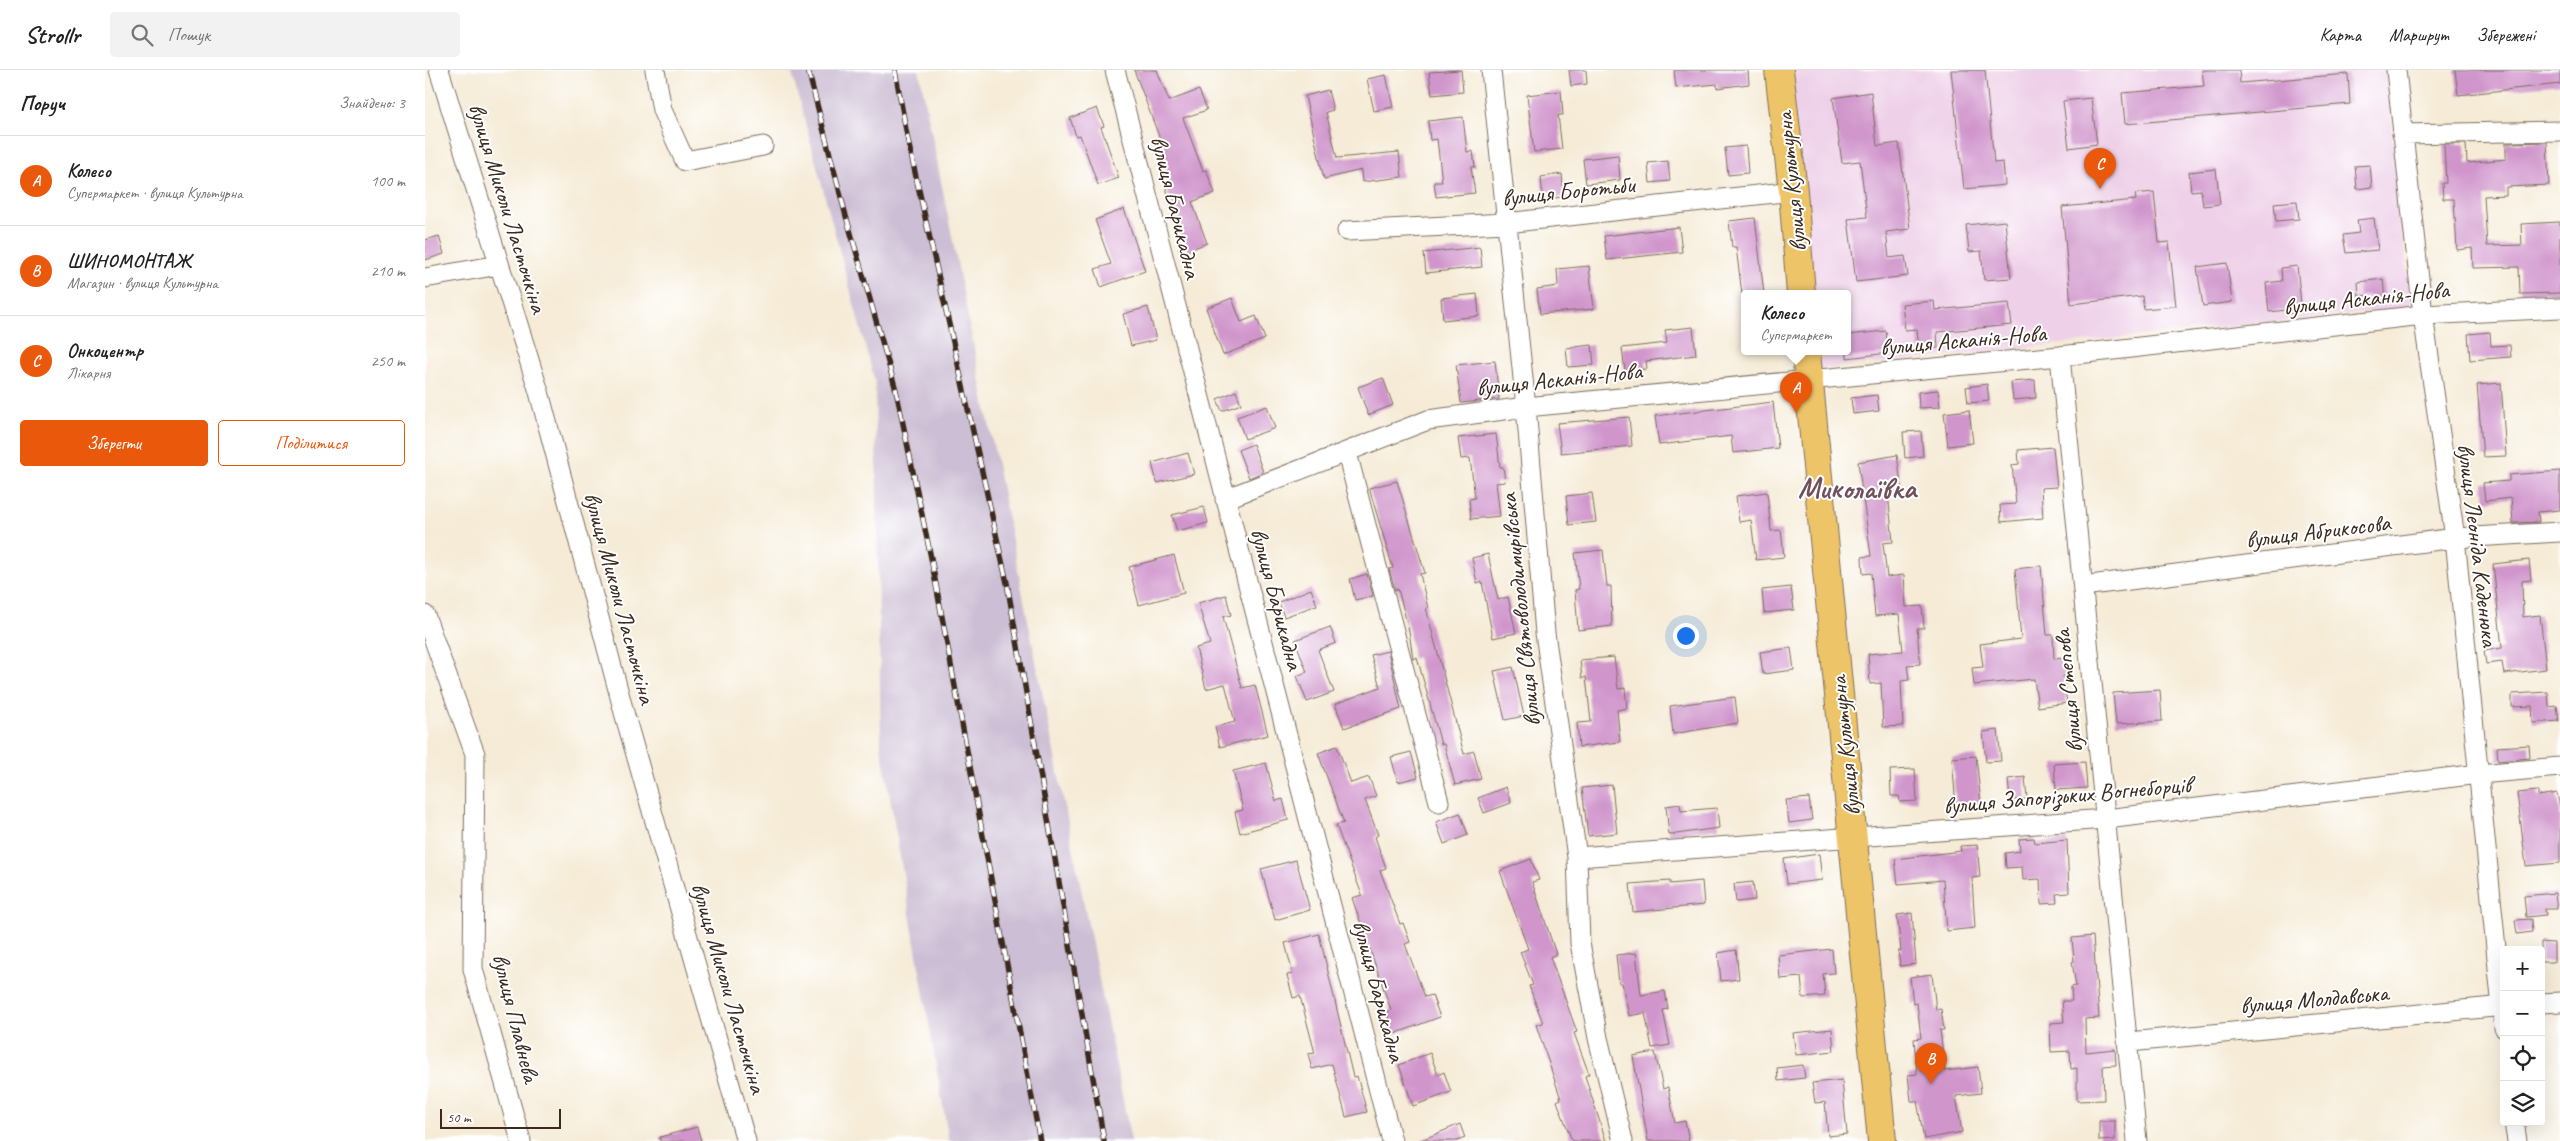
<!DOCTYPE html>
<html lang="uk">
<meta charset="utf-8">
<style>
body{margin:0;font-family:Caveat,sans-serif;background:#f2f2f2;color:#222}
.controls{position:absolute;right:15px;bottom:15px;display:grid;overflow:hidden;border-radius:5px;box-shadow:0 5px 20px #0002}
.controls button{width:45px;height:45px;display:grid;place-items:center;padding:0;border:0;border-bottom:1px solid #e0e0e0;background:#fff;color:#222;font:25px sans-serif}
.scale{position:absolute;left:15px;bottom:12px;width:121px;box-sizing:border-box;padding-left:5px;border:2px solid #3b2a1e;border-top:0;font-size:14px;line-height:18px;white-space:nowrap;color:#3b2a1e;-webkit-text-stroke:4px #fff;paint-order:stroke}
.you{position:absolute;left:1260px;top:565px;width:18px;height:18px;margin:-12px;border:4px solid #fff;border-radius:50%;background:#1a73e8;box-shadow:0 0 0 8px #1a73e833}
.badge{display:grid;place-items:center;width:32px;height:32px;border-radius:50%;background:#ea580c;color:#fff;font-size:16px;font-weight:700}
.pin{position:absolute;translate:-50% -41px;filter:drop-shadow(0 1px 2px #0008)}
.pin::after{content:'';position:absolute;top:26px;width:18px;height:15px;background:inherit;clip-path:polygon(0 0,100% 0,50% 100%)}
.popup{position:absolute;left:1316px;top:220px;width:110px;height:65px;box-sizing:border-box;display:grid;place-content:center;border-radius:5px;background:#fff;filter:drop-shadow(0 1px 4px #0005);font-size:16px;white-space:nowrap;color:#767676}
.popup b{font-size:19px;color:#222}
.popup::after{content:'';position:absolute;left:50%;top:100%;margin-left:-10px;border:10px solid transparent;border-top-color:#fff}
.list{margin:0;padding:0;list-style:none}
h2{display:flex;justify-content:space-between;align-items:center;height:65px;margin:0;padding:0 20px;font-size:21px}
h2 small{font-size:16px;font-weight:400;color:#767676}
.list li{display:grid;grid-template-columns:32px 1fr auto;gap:15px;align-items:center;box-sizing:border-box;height:90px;padding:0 20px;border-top:1px solid #e0e0e0}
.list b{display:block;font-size:19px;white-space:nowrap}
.list p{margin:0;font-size:16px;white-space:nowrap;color:#767676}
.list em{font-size:16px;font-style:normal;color:#767676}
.actions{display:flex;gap:10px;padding:15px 20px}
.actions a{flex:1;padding:11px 0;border:1px solid #ea580c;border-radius:5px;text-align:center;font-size:18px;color:#ea580c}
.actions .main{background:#ea580c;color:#fff}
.icon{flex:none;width:28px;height:28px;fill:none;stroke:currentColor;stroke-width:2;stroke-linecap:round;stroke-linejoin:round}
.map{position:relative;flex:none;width:2135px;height:1071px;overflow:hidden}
header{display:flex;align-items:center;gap:30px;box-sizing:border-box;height:70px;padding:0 25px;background:#fff;border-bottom:1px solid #e0e0e0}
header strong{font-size:24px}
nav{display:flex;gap:28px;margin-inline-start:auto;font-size:18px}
.search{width:350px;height:45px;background:#f2f2f2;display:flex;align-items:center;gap:12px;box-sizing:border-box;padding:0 18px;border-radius:5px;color:#767676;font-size:19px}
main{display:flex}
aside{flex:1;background:#fff}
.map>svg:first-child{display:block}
.built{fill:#eed0e8}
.industrial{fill:#ccbed4}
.building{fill:#d096cc}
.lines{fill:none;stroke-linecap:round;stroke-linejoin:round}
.street-casing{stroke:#7c6e5e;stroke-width:21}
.primary-casing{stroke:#7c6e5e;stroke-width:30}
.street{stroke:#fff;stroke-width:19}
.primary{stroke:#eec469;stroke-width:28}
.rail-casing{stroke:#3b2a1e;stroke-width:5.5}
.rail{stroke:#fff;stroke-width:4;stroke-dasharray:11;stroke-linecap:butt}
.labels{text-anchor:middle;stroke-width:4;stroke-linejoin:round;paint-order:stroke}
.street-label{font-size:24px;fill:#3b2a1e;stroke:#fff}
.district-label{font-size:29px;font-weight:bold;fill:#6f505b;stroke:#fff}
</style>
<header>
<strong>Strollr</strong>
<div class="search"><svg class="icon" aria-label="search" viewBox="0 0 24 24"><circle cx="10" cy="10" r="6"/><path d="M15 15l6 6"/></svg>Пошук</div>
<nav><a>Карта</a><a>Маршрут</a><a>Збережені</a></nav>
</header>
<main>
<aside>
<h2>Поруч<small>Знайдено: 3</small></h2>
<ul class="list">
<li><span class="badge">A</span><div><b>Колесо</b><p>Супермаркет · вулиця Культурна</p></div><em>100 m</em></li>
<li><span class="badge">B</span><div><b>ШИНОМОНТАЖ</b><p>Магазин · вулиця Культурна</p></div><em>210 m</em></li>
<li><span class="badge">C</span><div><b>Онкоцентр</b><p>Лікарня</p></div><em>250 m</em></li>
</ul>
<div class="actions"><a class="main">Зберегти</a><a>Поділитися</a></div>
</aside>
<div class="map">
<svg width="2135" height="1071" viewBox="0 0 2135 1071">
<rect width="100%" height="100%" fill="#fff"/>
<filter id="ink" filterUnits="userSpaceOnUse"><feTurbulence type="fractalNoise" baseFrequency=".02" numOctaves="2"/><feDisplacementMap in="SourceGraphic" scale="10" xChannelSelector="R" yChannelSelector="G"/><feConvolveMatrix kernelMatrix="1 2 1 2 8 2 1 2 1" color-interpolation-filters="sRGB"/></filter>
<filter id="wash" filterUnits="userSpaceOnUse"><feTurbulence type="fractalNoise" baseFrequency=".0096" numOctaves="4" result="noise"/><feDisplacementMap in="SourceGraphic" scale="20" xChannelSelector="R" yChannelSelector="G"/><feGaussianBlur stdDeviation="1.12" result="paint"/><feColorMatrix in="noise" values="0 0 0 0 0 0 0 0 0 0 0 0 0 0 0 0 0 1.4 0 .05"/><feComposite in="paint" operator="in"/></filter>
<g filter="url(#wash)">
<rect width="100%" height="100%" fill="#f5ebd6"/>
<path class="built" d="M1365,0H1961L1986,238L1395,299L1393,282H1422V224H1387Z"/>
<path class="industrial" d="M366,0H494L706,1071H524L456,676L450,312Z"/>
<g id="blocks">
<path class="building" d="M709,0H732L744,31L774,20L782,40L758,48L778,101L781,100L790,123L767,132L782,173L759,182L750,157L755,155L740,116L744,114L731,79L738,77Z
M1036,0L1038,22L1007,25L1004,2Z
M1144,0H1161L1162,14L1146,16Z
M1249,0H1323L1324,14L1292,18V14L1251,18Z
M1526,0H1560L1569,93L1578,92L1580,115L1539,119Z
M1777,0H1814L1815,13L1923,4L1925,34L1700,54L1697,23L1779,16Z
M2030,0H2135V14L2033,25Z
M961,5L968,37L949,41L942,9Z
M903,20L908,40L901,42L912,88L974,82L977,107L937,112L936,100L899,109L880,26Z
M1136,21L1138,45H1133L1137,79L1109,82L1102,25Z
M1446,22L1452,76L1474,73L1485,159L1461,162L1464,188L1480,186L1483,206L1431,212L1423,149L1442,147L1435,91L1417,93L1408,28Z
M1666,28L1672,74L1644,78L1638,31Z
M672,38L679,56L676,57L694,108L673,115L655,65L651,66L645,48Z
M1038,47L1042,82L1048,81L1050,97H1046L1050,123L1011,127L1009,112H1017L1012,69L1005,70L1003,51Z
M2122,72L2124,115L2081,117V125L2059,126L2062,176L2097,175L2096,154L2135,152V223L2095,224L2094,197L2048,198L2047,178L2032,180L2029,129H2018L2017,113H2021L2019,74H2041L2042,93L2081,89V73Z
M1321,76L1323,103L1303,105L1300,78Z
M1193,85L1195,110L1161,114L1158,89Z
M1243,91L1245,111L1225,113L1223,93Z
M1945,95L1947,117L1932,119L1930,96Z
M1791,99L1795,134L1778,136L1776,120L1766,121L1764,102Z
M1137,104L1139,127L1118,129L1116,107Z
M1729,122L1734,173L1744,172L1751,236L1719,239L1717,226L1646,234L1637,137L1711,130L1710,124Z
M1872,131L1874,149L1851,151L1849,133Z
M699,139L720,201L676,217L670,199L686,194L670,150Z
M1330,148L1339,224H1317L1311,177H1307L1304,151Z
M1949,148L1953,180L1921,183L1918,165L1934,163L1932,150Z
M1580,151L1586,208L1559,210L1556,181L1544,182L1541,155Z
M1254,157L1257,182L1182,190L1179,166Z
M14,166L19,184L0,190V170Z
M1055,177L1057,197L1001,203L999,183Z
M1802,193L1807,232L1778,236L1772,197Z
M1164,196L1169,239L1115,244L1112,219L1133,216L1132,199Z
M1872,196L1877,242L1862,244V240L1844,242L1841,213L1857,211L1856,198Z
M1958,209L1960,231L1944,232V225L1934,226L1933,212Z
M1052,224L1054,246L1018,250L1016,228Z
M807,228L816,252L831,246L840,269L798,285L781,238Z
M1509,231L1510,240L1584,233L1587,255L1512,262L1513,278L1494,280L1492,259L1480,260L1477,234Z
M723,237L731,270L706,276L698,244Z
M1268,257L1271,285L1221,291L1222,299L1200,301L1197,278L1242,273L1240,260Z
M1461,261L1463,283L1422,288V265Z
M2065,262L2066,276L2085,275L2086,287L2045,290L2043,264Z
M1167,275L1169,295L1143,297L1141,278Z
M1070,291L1074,329L1036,333L1031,295Z
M958,308L968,335L943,345L933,317Z
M1610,310L1611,328L1588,330L1586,312Z
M2076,313L2081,386L2058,387L2052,315Z
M1562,314L1564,331L1543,333L1541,317Z
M1513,320L1515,337L1494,338L1493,322Z
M811,321L816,334L797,341L792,329Z
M1452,325L1454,341L1428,344L1426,328Z
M1348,332L1353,378L1308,383L1306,366L1234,375L1230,346Z
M842,336L850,358L820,369L812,347Z
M1544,340L1548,373L1523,376L1519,343Z
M1204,347L1207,376L1136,383L1132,353Z
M1496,361L1498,386L1480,388L1478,362Z
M1071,364L1075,397H1078L1080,412L1071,413L1075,446L1046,449L1044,429L1050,428L1045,388L1036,389L1033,368Z
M828,374L838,402L824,408L813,380Z
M1628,377L1632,417L1616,418L1618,448L1576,452L1575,435L1591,434L1587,395L1594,394L1593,380Z
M763,383L769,404L732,413L727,393Z
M1472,385L1477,421L1463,423L1468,472L1458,473L1462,507L1479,505L1481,537L1497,536L1499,558H1492L1495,594L1482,595L1484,610L1476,611L1478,656L1458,657L1456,613L1445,614L1443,584L1478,581L1474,544L1450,546L1446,503L1438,504L1437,487L1446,486L1433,392Z
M2135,401V440L2113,442L2114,452L2088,453L2086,428L2060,431L2058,413L2084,411V405Z
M972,411L1000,503L995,504L1003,538H1001L1039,684L1049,681L1056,709L1030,715L1019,674H1016L992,587L988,589L984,561L973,519L970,520L964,499L968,498L944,418Z
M1342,422L1346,461L1356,460L1359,487L1331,490L1326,450L1314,452L1311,426Z
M1167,423L1171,452L1144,455L1141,426Z
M779,437L783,453L752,461L747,445Z
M1178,480L1182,516H1186L1187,556L1153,560L1150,520L1154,519L1150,483Z
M1063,484L1073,530L1083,527L1091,563L1068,568L1057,512L1052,513L1047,488Z
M749,485L759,523L714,535L704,497Z
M2104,490L2106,510L2097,511L2098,547L2115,545L2121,599L2079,604L2077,592L2061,594L2059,581L2077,578L2068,494Z
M1616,496L1622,565H1628L1629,589L1639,588L1642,606H1638L1642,633L1613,637L1609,609L1549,615L1547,598L1558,597L1555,574L1596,569L1590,499Z
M942,504L948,526L930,530L925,509Z
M1366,517L1369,540L1339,543L1337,520Z
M886,519L892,535L859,547L854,532Z
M801,525L806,545L798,547L817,618L830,615L843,665L795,677L790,657L810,652L800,614L781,619L771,578L785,574L773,533Z
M905,557L911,573L893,580L909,622L882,632L872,606L882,602L870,570Z
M1366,578L1369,600L1338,604L1335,582Z
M963,581L976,639L919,658L910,634L955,617L946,585Z
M1189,587L1193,619L1200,618L1202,638L1192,640L1195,672L1154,677L1152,653L1166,652L1161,607L1157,608L1155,590Z
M1088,597L1099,646L1080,650L1069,601Z
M1735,620L1737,651L1691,654L1688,623Z
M2123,622L2124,637L2132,636L2134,651L2108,653L2107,636L2087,637V624Z
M1310,627L1313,653L1248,664L1245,636Z
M1573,660L1576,691L1561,692L1558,662Z
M2104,675L2105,688L2073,691L2072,677Z
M912,676L926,713L944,707L951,726L940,730L953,765L950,767L961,798L955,800L975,854L978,853L985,872L980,874L1000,927L1007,925L1015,947L969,964L961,942L966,940L927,828L937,825L911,755L919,753L893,683Z
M986,682L993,707L973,712L966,687Z
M1551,686L1556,734L1531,736L1527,688Z
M1660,692L1662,718L1631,720L1629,694Z
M841,693L851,731L858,729L863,750L815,763L810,742L818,740L808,701Z
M1490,699L1492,731L1475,732L1474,726H1466L1465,700Z
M1600,707L1602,729L1585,730L1583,709Z
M1187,715L1192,763L1163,766L1157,718Z
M1081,717L1086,733L1059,743L1053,728Z
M2113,721V726L2132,723L2135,738V793L2101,796L2092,723Z
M1384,728L1387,750L1364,753L1361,730Z
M1255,734L1256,741L1292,738L1294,758L1244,765L1241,736Z
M1035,743L1043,765L1019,774L1011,752Z
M1609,768L1610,773L1642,770L1644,823L1631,824L1632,833L1616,834L1615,809L1598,810L1597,797L1581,798L1580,783L1595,781L1594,769Z
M1552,775L1555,807L1547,808L1550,858L1522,861L1518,810L1473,814L1470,789L1536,781L1535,776Z
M1394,784L1397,810L1362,814L1359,789Z
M1106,789L1114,810L1107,812L1131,884L1125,887L1152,962L1149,963L1164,1004L1160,1006L1181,1071H1147L1132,1031L1136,1029L1111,955L1118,953L1104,916L1108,915L1095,882L1103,879L1075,801Z
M871,790L885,840L850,850L836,799Z
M1245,811V814L1277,811L1279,835L1208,842L1205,814Z
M1328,812L1330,830L1311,832L1309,814Z
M2130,823L2132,839H2120L2121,845L2101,847L2099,826Z
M1487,843L1491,894L1475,896L1473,881H1476L1472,845Z
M2106,849L2107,862L2092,864L2090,850Z
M894,864L928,1007L932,1006L942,1042L921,1047L907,994L887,999L883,984L890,983L875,926L868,928L862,905L868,904L860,873Z
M1668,866L1674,948L1660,949L1661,982L1690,979L1691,995L1678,996L1679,1030L1652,1031V998L1646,999L1645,981L1626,982L1625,953L1639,952L1637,931H1647L1646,917L1651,916L1647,892L1649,891L1647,868Z
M2116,872L2129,873V892H2116Z
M1407,879L1409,903L1398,904L1400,926L1378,928L1376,907L1355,909L1353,885Z
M1311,880L1314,909L1296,911L1293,883Z
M1211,883L1216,925L1240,921L1243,939L1238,940L1245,975L1227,978L1220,943L1204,946L1197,913H1194L1191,885Z
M1507,904L1511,940L1516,939L1519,960H1515L1520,1001L1553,997L1556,1023L1531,1026L1537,1062L1499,1069L1492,1031H1486L1483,1005L1492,1004L1489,969L1496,968L1492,933L1488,934L1485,907Z
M1407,959L1409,981L1371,985L1368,963Z
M1230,982L1238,1019L1243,1017L1250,1053L1260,1051L1264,1071H1223L1208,986Z
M1005,983L1013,1005L1019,1002L1026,1022L988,1036L974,995Z
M1378,995L1380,1008L1353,1011L1352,998Z
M1417,1010L1422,1064L1403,1066L1400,1032L1390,1033L1387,1013Z
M1674,1051H1690V1070L1674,1071Z
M1035,1054L1040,1068L1032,1071H994Z
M272,1057L276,1071H235V1067Z"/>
</g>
</g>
<g filter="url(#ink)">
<use href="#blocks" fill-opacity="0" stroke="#7c6e5e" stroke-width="1"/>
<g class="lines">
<defs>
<path id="street" d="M14,0L114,322L200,646L321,1071
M230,0L237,40L260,91L338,76
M690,0L967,1071
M1066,0L1101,337L1120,563L1152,787L1155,873L1173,968L1198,1071
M1971,0L1998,245L2030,468L2079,958
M1977,64L2135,61
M922,161L1081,153L1368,121
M0,208L74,195
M1635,286L1712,1071
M922,383L1014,732
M800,429L1003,350L1101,337L1635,286L1998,245L2135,238
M1658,516L2030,468L2135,462
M0,545L50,684L48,899L96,1071
M1152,787L1681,749L2054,704L2135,697
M2116,933L2135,932
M1704,972L2079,936
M2089,1052L2092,1071"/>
<path id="primary" d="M1354,0L1368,121L1376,224
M1381,282L1457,1071"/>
</defs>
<use href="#street" class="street-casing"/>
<use href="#primary" class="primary-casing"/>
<use href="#street" class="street"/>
<use href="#primary" class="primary"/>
<defs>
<path id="rail" d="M383,0L421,146L471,320L506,488L615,1071
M470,0L483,71L582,513L679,1071"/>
</defs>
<use href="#rail" class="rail-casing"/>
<use href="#rail" class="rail"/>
</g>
</g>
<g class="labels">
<g class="street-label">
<text transform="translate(1366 112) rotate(-96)" y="8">вулиця Культурна</text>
<text transform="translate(1143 121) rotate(-6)" y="8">вулиця Боротьби</text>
<text transform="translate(751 137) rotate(76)" y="8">вулиця Барикадна</text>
<text transform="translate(83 138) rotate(73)" y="8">вулиця Миколи Ласточкіна</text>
<text transform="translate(1941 228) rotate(-6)" y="8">вулиця Асканія-Нова</text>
<text transform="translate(1538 270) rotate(-5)" y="8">вулиця Асканія-Нова</text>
<text transform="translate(1134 309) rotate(-6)" y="8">вулиця Асканія-Нова</text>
<text transform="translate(1893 461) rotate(-7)" y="8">вулиця Абрикосова</text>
<text transform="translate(2053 475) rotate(83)" y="8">вулиця Леоніда Каденюка</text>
<text transform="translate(195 528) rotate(75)" y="8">вулиця Миколи Ласточкіна</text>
<text transform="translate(852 529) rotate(75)" y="8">вулиця Барикадна</text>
<text transform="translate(1095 540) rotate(-96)" y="8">вулиця Святоволодимирівська</text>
<text transform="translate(1643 621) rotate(-96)" y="8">вулиця Степова</text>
<text transform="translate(1420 676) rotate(-96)" y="8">вулиця Культурна</text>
<text transform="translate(1642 725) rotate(-5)" y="8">вулиця Запорізьких Вогнеборців</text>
<text transform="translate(304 918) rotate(74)" y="8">вулиця Миколи Ласточкіна</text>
<text transform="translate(954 921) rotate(75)" y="8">вулиця Барикадна</text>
<text transform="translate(1889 929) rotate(-5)" y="8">вулиця Молдавська</text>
<text transform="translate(91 948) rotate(76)" y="8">вулиця Плавнева</text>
</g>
<g class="district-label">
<text x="1432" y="428">Миколаївка</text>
</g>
</g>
</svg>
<div class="controls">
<button>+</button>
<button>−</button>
<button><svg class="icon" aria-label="locate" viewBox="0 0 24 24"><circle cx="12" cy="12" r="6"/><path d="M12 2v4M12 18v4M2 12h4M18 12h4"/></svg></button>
<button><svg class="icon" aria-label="layers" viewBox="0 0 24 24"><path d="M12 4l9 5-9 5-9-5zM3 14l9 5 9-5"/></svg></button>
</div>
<div class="scale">50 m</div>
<div class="you"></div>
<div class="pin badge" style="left:1371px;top:343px">A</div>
<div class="popup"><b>Колесо</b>Супермаркет</div>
<div class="pin badge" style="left:1506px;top:1014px">B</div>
<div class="pin badge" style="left:1675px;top:119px">C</div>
</div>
</main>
